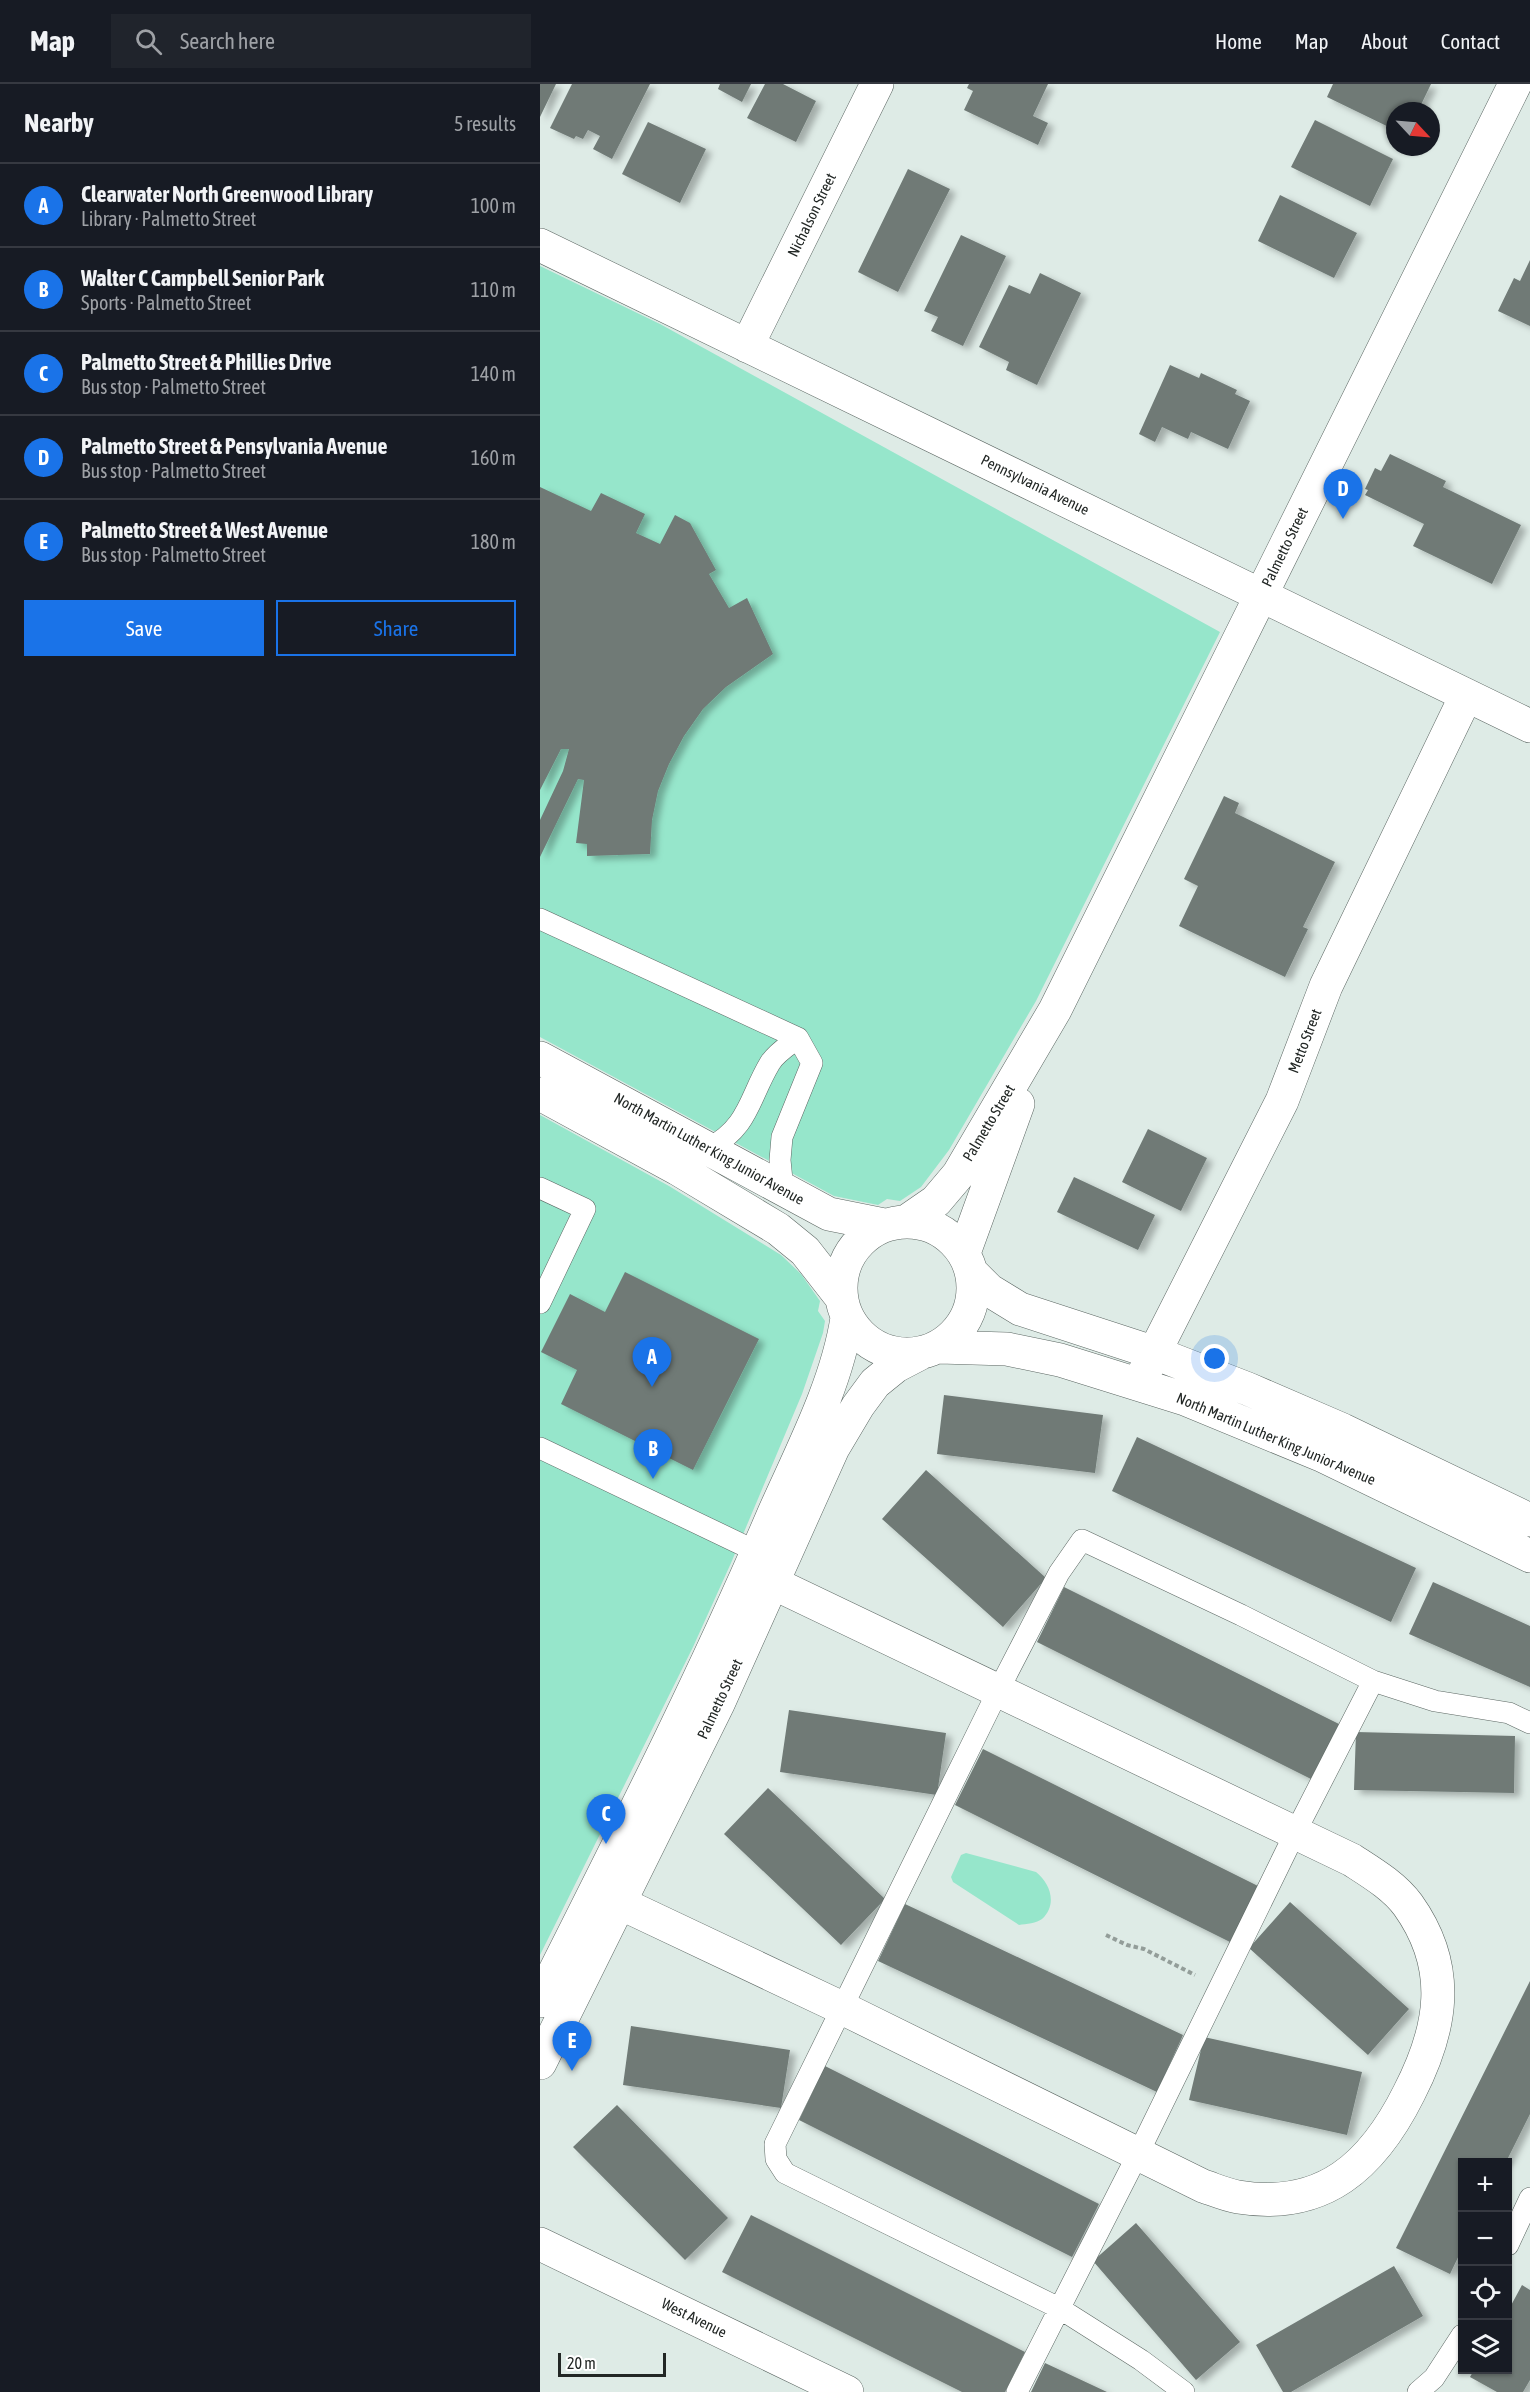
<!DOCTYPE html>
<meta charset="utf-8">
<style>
body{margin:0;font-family:"Asap Condensed",sans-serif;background:#20242c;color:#f1f3f6}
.controls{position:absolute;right:18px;bottom:18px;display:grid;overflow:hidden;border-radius:0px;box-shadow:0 2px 4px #0004}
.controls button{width:54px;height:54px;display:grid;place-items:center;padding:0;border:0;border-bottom:2px solid #363941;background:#171b24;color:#f1f3f6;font:30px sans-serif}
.compass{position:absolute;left:846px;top:18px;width:54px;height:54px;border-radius:50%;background:#171b24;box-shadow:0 2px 4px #0004;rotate:116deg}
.scale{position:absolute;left:18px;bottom:15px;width:108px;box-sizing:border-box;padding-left:6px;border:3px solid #222725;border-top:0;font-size:16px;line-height:21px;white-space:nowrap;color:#222725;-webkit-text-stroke:4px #fff;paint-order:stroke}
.you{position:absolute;left:675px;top:1275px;width:21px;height:21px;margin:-15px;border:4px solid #fff;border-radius:50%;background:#1a73e8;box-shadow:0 0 0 9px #1a73e833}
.badge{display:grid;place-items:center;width:39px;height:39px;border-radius:50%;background:#1a73e8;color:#fff;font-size:20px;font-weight:700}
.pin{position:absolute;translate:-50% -50px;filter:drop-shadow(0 2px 3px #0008)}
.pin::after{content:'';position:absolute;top:32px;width:21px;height:18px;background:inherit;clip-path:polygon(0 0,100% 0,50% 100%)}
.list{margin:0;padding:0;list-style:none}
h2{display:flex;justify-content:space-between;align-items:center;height:78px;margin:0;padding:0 24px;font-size:26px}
h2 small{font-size:20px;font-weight:400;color:#9ea1a6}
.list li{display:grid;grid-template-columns:39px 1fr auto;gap:18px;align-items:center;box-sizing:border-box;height:84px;padding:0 24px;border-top:2px solid #363941}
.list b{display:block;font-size:22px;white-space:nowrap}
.list p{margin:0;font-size:20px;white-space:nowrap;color:#9ea1a6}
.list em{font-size:20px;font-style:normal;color:#9ea1a6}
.actions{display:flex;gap:12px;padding:18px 24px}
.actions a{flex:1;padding:14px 0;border:2px solid #1a73e8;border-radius:0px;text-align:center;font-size:21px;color:#1a73e8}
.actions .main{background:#1a73e8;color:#fff}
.icon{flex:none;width:33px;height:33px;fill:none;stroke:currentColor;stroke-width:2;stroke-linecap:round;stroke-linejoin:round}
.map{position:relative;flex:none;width:990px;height:2308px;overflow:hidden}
header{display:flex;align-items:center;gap:36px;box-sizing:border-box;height:84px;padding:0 30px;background:#171b24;border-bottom:2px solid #363941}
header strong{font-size:28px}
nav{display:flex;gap:33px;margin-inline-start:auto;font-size:21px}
.search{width:420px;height:54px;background:#20242c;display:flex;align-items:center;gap:15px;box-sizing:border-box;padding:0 21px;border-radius:0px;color:#9ea1a6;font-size:22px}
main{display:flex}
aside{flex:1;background:#171b24}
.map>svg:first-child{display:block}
.green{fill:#96e6cb}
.building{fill:#6f7a76;filter:url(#shadow)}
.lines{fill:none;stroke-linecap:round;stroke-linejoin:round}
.lane-casing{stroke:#5c6763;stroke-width:22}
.street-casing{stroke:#5c6763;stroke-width:34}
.secondary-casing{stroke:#5c6763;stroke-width:34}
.path{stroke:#939d99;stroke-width:4;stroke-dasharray:4.5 3;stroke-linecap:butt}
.lane{stroke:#fff;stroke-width:21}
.street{stroke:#fff;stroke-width:33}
.secondary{stroke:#fff;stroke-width:33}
.labels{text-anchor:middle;stroke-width:4.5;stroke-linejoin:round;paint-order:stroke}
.street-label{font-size:15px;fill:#222725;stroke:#fff}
</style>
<header>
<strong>Map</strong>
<div class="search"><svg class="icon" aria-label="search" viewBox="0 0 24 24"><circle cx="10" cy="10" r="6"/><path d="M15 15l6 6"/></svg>Search here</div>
<nav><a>Home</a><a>Map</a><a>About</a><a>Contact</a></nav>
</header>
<main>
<aside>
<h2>Nearby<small>5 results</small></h2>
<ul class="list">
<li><span class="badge">A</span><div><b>Clearwater North Greenwood Library</b><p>Library · Palmetto Street</p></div><em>100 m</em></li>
<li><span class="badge">B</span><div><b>Walter C Campbell Senior Park</b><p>Sports · Palmetto Street</p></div><em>110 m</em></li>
<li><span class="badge">C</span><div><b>Palmetto Street &amp; Phillies Drive</b><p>Bus stop · Palmetto Street</p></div><em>140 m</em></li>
<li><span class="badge">D</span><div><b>Palmetto Street &amp; Pensylvania Avenue</b><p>Bus stop · Palmetto Street</p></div><em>160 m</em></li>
<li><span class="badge">E</span><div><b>Palmetto Street &amp; West Avenue</b><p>Bus stop · Palmetto Street</p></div><em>180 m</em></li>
</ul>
<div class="actions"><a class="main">Save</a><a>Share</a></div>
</aside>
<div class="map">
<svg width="990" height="2308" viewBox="0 0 990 2308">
<defs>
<filter id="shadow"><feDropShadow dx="6" dy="4" stdDeviation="3" flood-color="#0004"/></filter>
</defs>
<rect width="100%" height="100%" fill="#deebe6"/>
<path class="green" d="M0,182L120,240L680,548L496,917L409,1066L381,1103L360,1117L347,1115L338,1121L294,1112L0,953Z
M0,1031L129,1102L241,1171L261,1190L280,1217L278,1227L285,1237L283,1249L262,1310L191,1479L153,1563L0,1871Z
M426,1769L496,1788C510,1799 518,1820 502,1835C497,1839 486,1840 479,1841L413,1798L411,1793L421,1771Z"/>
<path class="building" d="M0,0H16L0,33Z
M32,0H110L72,75L53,65L60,52L48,46L43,55L36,52L34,55L10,44Z
M180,0H211L202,18L178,5Z
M225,0H243L276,17L256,58L207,34Z
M429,0H508L493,32L508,39L498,61L424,26L433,7L427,4Z
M793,0H891L878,27H855V46L787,13Z
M775,36L853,75L830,122L751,83Z
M108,38L166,65L140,119L82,90Z
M368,85L410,105L358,208L318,188Z
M740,111L817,149L794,194L718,157Z
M421,151L466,172L423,262L391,247L398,233L384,227Z
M990,176V242L958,227L974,194L980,197Z
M500,189L541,209L497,301L466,286L469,278L439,263L469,201L490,210Z
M630,281L659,294L661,289L697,306L695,310L710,317L688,365L651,348L648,355L622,343L615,358L599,350Z
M850,370L906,397L903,403L981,441L952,500L873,462L884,440L825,411L828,406L825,405L835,384L841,387Z
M0,403L51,427L61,409L105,430L96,449L120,460L135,431L150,439L176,486L169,490L189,524L207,514L233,570L186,603L163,625L144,652L129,680L118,707L112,736L110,770L47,772V760L36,759L44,696L38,695L0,773V736L23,687L29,665H21L0,706Z
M684,712L699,719L695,729L795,778L763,843L768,845L745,893L639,842L658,802L644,795Z
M608,1045L667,1074L641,1127L582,1098Z
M534,1093L615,1131L598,1166L517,1128Z
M85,1188L219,1255L153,1386L21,1320L37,1286L1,1268L30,1210L65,1228Z
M404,1311L563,1331L555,1389L397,1370Z
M597,1353L876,1484L851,1538L572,1407Z
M386,1386L506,1494L463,1543L342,1435Z
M893,1498L990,1542V1603L869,1550Z
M524,1503L799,1640L771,1695L497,1558Z
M249,1626L406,1649L397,1711L240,1688Z
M816,1648L975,1652L974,1709L814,1706Z
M443,1665L718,1802L690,1858L415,1721Z
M228,1704L345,1815L301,1861L184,1750Z
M750,1818L869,1925L828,1971L709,1864Z
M365,1820L643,1951L617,2008L338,1877Z
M990,1897V2030L966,2078H922V2165L910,2190L856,2164Z
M91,1942L250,1966L241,2024L83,2001Z
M664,1953L822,1988L807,2051L649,2016Z
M285,1982L559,2120L532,2173L259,2036Z
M77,2021L188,2134L145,2176L33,2063Z
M211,2131L485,2268L465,2308H422L182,2188Z
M596,2139L700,2258L656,2296L553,2177Z
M854,2182L883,2232L751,2308H743L716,2261Z
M982,2201L990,2206V2296L983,2308H957L930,2293L934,2286H968V2227Z
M505,2279L567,2308H491Z"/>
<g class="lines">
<defs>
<path id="lane" d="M0,835L258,954L272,979L242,1053L240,1076L243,1106
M169,1064C209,1043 209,1014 230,979C236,969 249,961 258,954
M0,1104L45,1125L0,1219
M0,1364L228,1473
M968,2161L990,2114
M477,2308L598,2070L755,1749L833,1597
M644,2308L601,2276L519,2224L245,2089L236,2075L235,2060L458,1607L519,1489L542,1456L701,1531L833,1597L895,1617L969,1629L990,1639
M878,2308L894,2294L922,2251"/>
<path id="street" d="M0,161L990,642
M207,262L337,0
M601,1295L742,1017L786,902L926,612
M80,1819L302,1924L663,2102C675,2106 686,2111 698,2113C784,2127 833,2081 869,2009C902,1945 913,1884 868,1821C854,1802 832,1789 812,1776L210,1488
M0,2160L307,2308"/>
<path id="secondary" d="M0,974L289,1130L344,1141
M0,1010L138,1085L238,1145L265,1167L301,1213
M367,1137L396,1117L418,1091L515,926L975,0
M301 1204a66 66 0 1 1 132 0a66 66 0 1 1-132 0Z
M424,1169L478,1020
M432,1189L449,1206L480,1225L615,1269L708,1305L803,1346L990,1436
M399,1263L467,1265L520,1276L645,1315L781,1371L990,1472
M0,1917C81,1756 163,1595 234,1429C261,1368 297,1300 307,1234
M0,1979L178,1620L293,1364L318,1322L335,1299L356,1282L379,1270"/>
</defs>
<use href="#lane" class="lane-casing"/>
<use href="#street" class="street-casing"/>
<use href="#secondary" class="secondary-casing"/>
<path class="path" d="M566,1851L587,1861L604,1865L655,1891"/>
<use href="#lane" class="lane"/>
<use href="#street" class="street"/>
<use href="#secondary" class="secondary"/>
</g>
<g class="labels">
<g class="street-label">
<text transform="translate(272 131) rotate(-64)" y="5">Nichalson Street</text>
<text transform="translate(495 401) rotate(26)" y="5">Pennsylvania Avenue</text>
<text transform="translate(745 463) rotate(-64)" y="5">Palmetto Street</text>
<text transform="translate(765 957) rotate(-69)" y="5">Metto Street</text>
<text transform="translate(449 1039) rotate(-59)" y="5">Palmetto Street</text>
<text transform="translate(169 1065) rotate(29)" y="5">North Martin Luther King Junior Avenue</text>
<text transform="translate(736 1355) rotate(23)" y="5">North Martin Luther King Junior Avenue</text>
<text transform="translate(180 1615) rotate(-65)" y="5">Palmetto Street</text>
<text transform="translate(154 2234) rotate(26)" y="5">West Avenue</text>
</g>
</g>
</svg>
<div class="controls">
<button>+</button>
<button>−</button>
<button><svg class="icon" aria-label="locate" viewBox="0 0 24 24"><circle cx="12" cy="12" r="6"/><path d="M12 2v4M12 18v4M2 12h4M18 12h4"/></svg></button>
<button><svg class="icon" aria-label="layers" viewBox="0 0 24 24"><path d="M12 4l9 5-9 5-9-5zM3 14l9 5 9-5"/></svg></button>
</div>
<svg class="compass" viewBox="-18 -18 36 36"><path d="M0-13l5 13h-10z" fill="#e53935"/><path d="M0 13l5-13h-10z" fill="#9ea1a6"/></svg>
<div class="scale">20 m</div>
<div class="you"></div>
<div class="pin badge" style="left:112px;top:1303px">A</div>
<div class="pin badge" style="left:113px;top:1395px">B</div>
<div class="pin badge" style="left:66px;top:1760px">C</div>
<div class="pin badge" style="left:803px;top:435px">D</div>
<div class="pin badge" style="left:32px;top:1987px">E</div>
</div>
</main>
